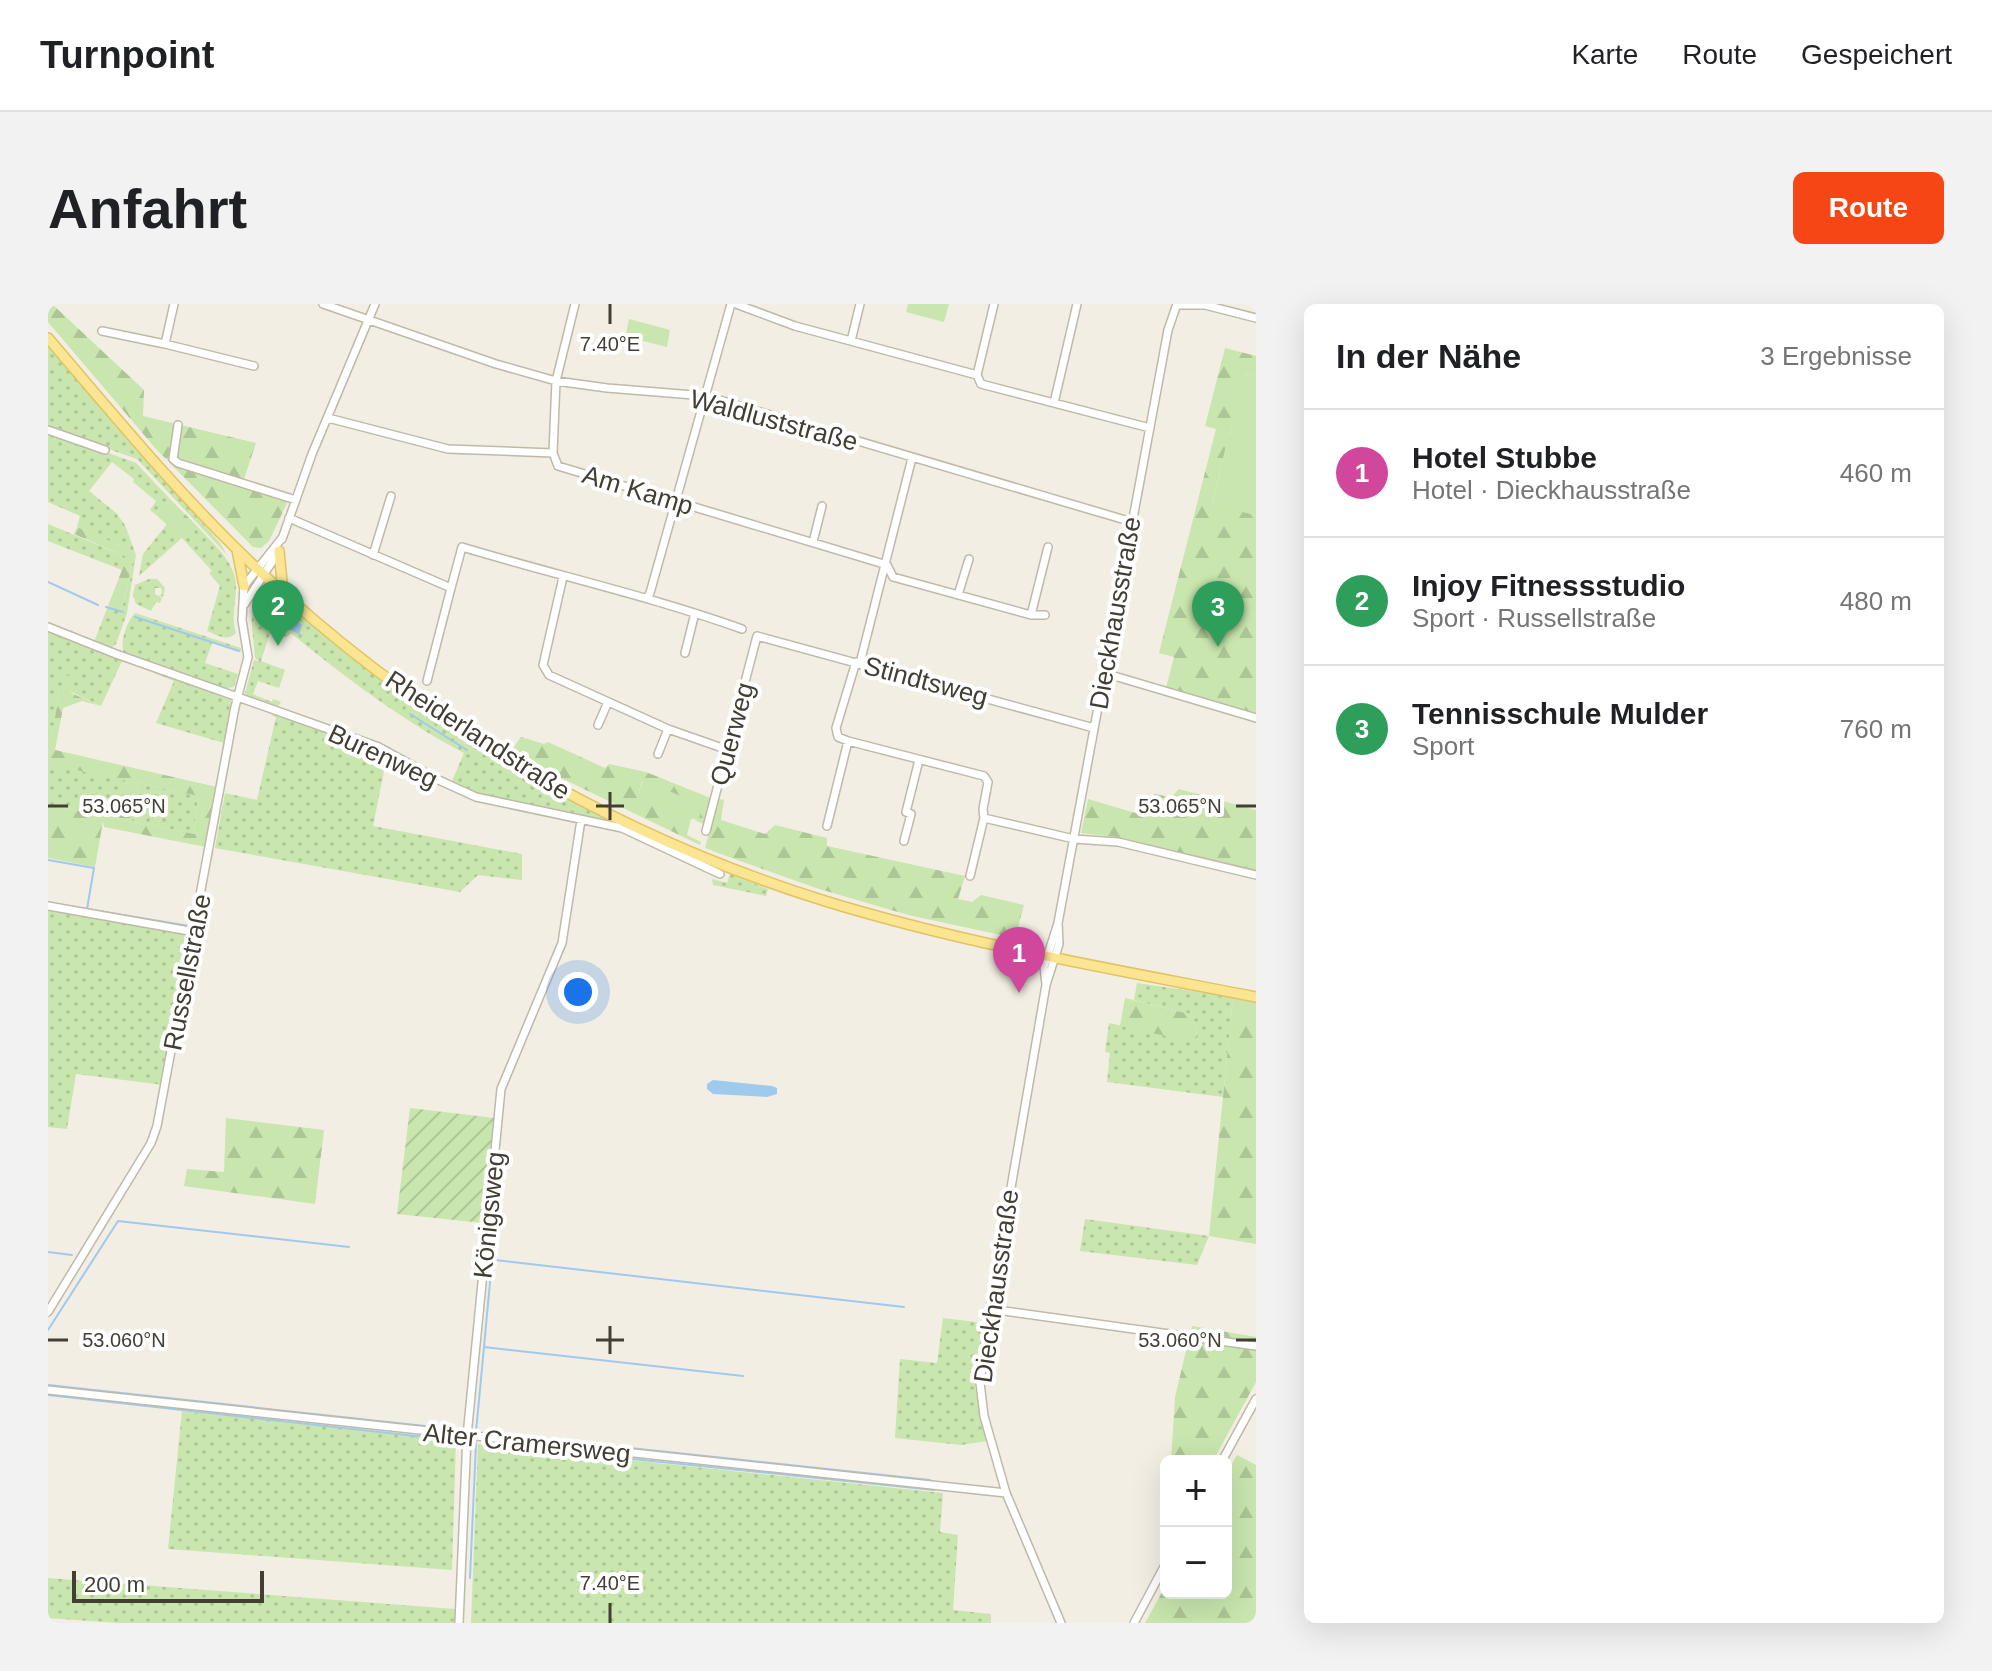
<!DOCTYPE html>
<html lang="de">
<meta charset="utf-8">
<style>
body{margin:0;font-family:Helvetica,sans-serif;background:#f2f2f2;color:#202124}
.controls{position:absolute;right:24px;bottom:24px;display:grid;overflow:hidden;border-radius:12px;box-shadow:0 8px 32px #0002}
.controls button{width:72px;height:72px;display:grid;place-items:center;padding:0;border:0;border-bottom:2px solid #e0e0e0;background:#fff;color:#202124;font:40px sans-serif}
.scale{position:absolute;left:24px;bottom:20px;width:192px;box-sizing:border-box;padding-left:8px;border:4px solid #433e34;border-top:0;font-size:22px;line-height:28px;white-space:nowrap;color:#433e34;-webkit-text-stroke:6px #fff;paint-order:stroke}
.you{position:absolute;left:530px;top:688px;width:28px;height:28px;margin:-20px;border:6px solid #fff;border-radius:50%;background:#1a73e8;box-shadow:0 0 0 12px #1a73e833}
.badge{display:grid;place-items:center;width:52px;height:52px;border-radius:50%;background:#f64616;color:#fff;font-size:26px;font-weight:700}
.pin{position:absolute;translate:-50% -66px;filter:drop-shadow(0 2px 4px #0008)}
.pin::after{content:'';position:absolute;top:42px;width:28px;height:24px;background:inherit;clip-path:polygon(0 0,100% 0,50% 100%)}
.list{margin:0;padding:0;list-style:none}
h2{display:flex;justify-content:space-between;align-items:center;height:104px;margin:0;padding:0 32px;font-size:34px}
h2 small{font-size:26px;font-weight:400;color:#757577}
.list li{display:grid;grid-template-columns:52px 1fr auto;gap:24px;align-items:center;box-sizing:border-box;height:128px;padding:0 32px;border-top:2px solid #e0e0e0}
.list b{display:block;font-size:30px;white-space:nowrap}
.list p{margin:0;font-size:26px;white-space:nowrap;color:#757577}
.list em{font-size:26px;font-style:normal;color:#757577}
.map{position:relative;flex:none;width:1208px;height:1319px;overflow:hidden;border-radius:12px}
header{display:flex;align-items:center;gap:48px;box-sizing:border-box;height:112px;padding:0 40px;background:#fff;border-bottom:2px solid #e0e0e0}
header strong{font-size:38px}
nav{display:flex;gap:44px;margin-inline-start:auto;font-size:28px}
.intro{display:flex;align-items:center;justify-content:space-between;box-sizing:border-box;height:192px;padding:0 48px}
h1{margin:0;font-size:56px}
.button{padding:20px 36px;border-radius:12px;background:#f64616;color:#fff;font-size:28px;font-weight:700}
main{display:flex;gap:48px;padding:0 48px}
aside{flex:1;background:#fff;border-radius:12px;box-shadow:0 8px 32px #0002}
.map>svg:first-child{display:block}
.grass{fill:url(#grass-dots)}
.forest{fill:url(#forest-firs);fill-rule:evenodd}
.park{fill:#c8e6ad}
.garden{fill:url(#garden-furrows)}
.water{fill:#a0c9ee}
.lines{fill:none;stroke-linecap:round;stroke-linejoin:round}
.stream{stroke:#a0c9ee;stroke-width:2}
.minor-casing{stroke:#c0b9aa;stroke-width:10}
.major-casing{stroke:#e1c362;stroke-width:12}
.minor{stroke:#fff;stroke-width:7}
.major{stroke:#fce592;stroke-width:9}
.ticks{fill:none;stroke:#433e34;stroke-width:3}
.labels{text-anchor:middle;stroke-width:8;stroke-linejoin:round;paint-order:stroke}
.street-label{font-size:26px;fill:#433e34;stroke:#fff}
.ticks-label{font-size:20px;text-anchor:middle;fill:#433e34;stroke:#fff;stroke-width:8;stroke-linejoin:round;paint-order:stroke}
</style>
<header>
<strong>Turnpoint</strong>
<nav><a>Karte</a><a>Route</a><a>Gespeichert</a></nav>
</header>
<div class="intro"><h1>Anfahrt</h1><a class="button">Route</a></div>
<main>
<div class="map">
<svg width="1208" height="1319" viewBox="0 0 1208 1319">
<defs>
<pattern id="grass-dots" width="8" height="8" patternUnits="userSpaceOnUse" patternTransform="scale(2)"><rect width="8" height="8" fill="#c8e6ad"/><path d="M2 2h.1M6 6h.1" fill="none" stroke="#adc695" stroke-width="1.8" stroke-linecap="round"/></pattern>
<pattern id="forest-firs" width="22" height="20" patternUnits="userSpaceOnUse" patternTransform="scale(2)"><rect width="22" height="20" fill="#c8e6ad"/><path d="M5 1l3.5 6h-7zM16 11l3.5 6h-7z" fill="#adc695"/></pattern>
<pattern id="garden-furrows" width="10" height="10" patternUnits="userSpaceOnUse" patternTransform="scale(2)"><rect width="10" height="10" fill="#c8e6ad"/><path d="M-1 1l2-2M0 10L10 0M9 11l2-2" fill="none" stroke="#adc695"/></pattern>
</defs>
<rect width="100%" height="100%" fill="#f2eee4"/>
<path class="grass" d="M0,42L172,239L190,269L179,251L89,155L0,124Z
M0,127L88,159L122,195L107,210L102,206L108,197L85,178L86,175L64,158L41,187L68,209L77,221L88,251L79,309L68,340L63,344L46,338L60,302L74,305L87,248L29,223L32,212L0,198Z
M0,220L79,253L74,266L0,237Z
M119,220L134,233L150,223C164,239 189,259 188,283C188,299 183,313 188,329C179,338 169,331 159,327L172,282L161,269L164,267L134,234L91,272L95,250Z
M101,275H109L117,284L115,293L111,292L114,289L113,284H107V290L114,294L112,299L108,298L103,307L88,300L85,291L87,281Z
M217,285L226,288L289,342L442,448L693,572L572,521L526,513L414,486L336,444V440L404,477L416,449C355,417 294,371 243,329L239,333L222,329L213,357L237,366L231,384L210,377L205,390L224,398L225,395L233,398L230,403L199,392L197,389L206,356L212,357L207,354C206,330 196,301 217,285Z
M87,309L193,344V348L164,339L157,359L190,370L186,383L174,385L76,350C71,339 79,317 87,309Z
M0,326L73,354L74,357L53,402L23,388L11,386L4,434L0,437Z
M108,367L183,396L176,439L108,419L126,377L106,369Z
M228,408L337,449L363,464V470L338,457L325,522L474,550V576L430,571L412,588L167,544L177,489L209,496L228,413L224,412Z
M0,460L79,476L72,515L0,501Z
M91,479L150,492L146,530L84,517Z
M682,570L720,585L718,592L665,581L664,575L679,579Z
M0,606L142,630L116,781L28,770L19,825L0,823Z
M1089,679L1185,693L1175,793L1059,778L1062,749L1057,748L1061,719L1150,738L1145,711L1086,696Z
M1037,915L1161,932L1149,961L1032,947Z
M895,1014L936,1019L927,1083L939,1137L913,1141L847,1134L852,1055L889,1059Z
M134,1107L408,1136L404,1266L120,1245Z
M430,1140L895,1189L892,1228L910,1231L905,1306L943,1310V1319H423Z
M0,1274L407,1305V1319H71L0,1314Z"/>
<path class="forest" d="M0,0H4L96,86L95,112L208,139L195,178L242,193L221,237L213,244L205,243L108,145L0,18Z
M1177,44L1208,52V73L1197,70L1182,131L1208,138V145L1179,139L1164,200L1208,211V410L1118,384L1126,353L1111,349L1168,125L1157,122Z
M122,195L150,223L134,234L107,210Z
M29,223L87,248L74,305L60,302L79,253L26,230Z
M19,371L27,374L23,389L53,402L34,397L15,404L7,446L169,483L158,543L56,523L55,517L47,563L0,554V501L71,515L79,477L0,460V437L4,434L11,386ZM91,479L150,492L146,530L84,517Z
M473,433L496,440L500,438L557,464L561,460L598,468L665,495L659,521L646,516L651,515L594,477L591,488L595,494L643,515L639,531L653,538L652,541L513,474L464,446Z
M1131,485L1208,506V568L1068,533L1033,529L1040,495L1101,513L1106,490L1123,493Z
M670,495L676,496L673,516L717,530L727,521L779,534V542L917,572L910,595L924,598L933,591L976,601L967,634L860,611L768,584L670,549L657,544Z
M1185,693L1208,698V940L1161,932Z
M1077,694L1145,711L1150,739L1072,722Z
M178,814L276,826L267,900L136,882L139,865L176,868Z
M1144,1022L1208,1033V1078L1165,1157H1123L1127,1093Z
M1189,1151L1208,1161V1319H1097L1118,1281V1289H1178V1170Z"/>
<path class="park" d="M860,0H901L896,18L858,8Z
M581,15L622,26L619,43L587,35L578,30Z
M1196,70L1208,73V138L1182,132Z
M1179,138L1208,145V211L1164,201Z
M595,476L654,501L651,515H637L595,494L591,488Z"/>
<path class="garden" d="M362,804L447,814L435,919L349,910Z"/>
<path class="water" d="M226,301H231L254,321L251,331L243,326C233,327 225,323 217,326L220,309Z
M665,776L724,782L729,784V790L719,793L665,790L659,785V780Z"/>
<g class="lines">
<path class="stream" d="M9,133L37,143
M0,278L50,301
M58,303L75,308
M87,313L191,347
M362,410L419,446
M0,556L46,564L39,605L141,622
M0,948L24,951
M0,1026L70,917L301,943
M436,1043L444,957L447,956L856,1003
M0,1081L414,1126
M0,1091L404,1136
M428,1128L436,1043L695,1072
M460,1131L882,1176
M439,1140L886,1186
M422,1274L428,1139"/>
<defs>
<path id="minor" d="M126,0L117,40L206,62
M275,0L448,60L508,77L559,84L658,92L1084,218
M688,0L747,22L929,71L933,80L1102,124
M1129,1H1157L1208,14
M54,27L117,40
M803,37L812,0
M929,71L946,0
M1006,99L1029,0
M280,114L400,145L505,149L510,162L839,261L845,273L983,311H997
M130,121L125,155L130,159L248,196
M0,126L57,146
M505,149L508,77L527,0
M241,214L403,284L379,377
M234,235L264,150L327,0
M765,238L774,202
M325,251L343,192
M515,273L495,361L501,371L620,425L680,446
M403,284L414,243C507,271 602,292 694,325
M910,291L921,255
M599,294L602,289L683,0
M196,301L231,247
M983,311L1000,243
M0,323L68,350L331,443L384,473L428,493L574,524L672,570
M637,349L647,309
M808,358L788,424L790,433L800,437L936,472L940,478L935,505L936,514L1026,535L1070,538L1208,571
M812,359L864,154
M1056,369L1208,414
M550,421L560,398
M610,450L620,425
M779,522L800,437
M658,527L709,332L1046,424
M856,537L863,510L858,508L871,456
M922,572L936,514
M0,602L147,628
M1010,619L1011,640L998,681L942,1005L932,1079L936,1112L958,1189L1013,1319
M998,680L996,663L1010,619L1120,26L1129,0
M942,1005L1208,1042
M0,1008L103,839L109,822L187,403L200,353L194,316L196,282L234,234
M0,1086L958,1189
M1174,1157L1208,1095
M411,1319L419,1132L453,785L514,639L533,516
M1086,1319L1118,1259"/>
<path id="major" d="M0,34C65,110 128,187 200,256C362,413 562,530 777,597C917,640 1064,665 1208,693
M189,246L196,282
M231,247L235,288"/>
</defs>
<use href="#minor" class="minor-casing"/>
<use href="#major" class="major-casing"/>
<use href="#minor" class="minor"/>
<use href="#major" class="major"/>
</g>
<path class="ticks" d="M562,0V20M562,488V516M0,502H20M548,502H576M1188,502H1208M562,1022V1050M0,1036H20M548,1036H576M1188,1036H1208M562,1299V1319"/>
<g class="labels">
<g class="street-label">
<text transform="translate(726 116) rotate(15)" y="9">Waldluststraße</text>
<text transform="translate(590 186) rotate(17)" y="9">Am Kamp</text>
<text transform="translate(1067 309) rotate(-80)" y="9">Dieckhausstraße</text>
<text transform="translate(878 377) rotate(15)" y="9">Stindtsweg</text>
<text transform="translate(684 430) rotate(-75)" y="9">Querweg</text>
<text transform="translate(430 431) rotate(33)" y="9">Rheiderlandstraße</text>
<text transform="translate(335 452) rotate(25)" y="9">Burenweg</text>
<text transform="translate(139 668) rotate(-79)" y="9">Russellstraße</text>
<text transform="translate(441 911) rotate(-84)" y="9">Königsweg</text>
<text transform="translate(948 982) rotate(-82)" y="9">Dieckhausstraße</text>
<text transform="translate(479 1139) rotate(6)" y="9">Alter Cramersweg</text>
</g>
</g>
<g class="ticks-label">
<text x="562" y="47">7.40°E</text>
<text x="76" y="509">53.065°N</text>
<text x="1132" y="509">53.065°N</text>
<text x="76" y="1043">53.060°N</text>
<text x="1132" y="1043">53.060°N</text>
<text x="562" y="1286">7.40°E</text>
</g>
</svg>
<div class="controls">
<button>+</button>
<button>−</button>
</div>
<div class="scale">200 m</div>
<div class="you"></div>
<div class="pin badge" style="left:971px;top:689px;background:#d1479c">1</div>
<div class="pin badge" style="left:230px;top:342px;background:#2e9e5b">2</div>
<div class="pin badge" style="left:1170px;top:343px;background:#2e9e5b">3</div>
</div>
<aside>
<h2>In der Nähe<small>3 Ergebnisse</small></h2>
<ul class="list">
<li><span class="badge" style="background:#d1479c">1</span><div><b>Hotel Stubbe</b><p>Hotel · Dieckhausstraße</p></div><em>460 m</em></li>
<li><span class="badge" style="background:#2e9e5b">2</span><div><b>Injoy Fitnessstudio</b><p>Sport · Russellstraße</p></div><em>480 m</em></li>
<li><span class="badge" style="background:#2e9e5b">3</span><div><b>Tennisschule Mulder</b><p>Sport</p></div><em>760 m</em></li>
</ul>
</aside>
</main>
